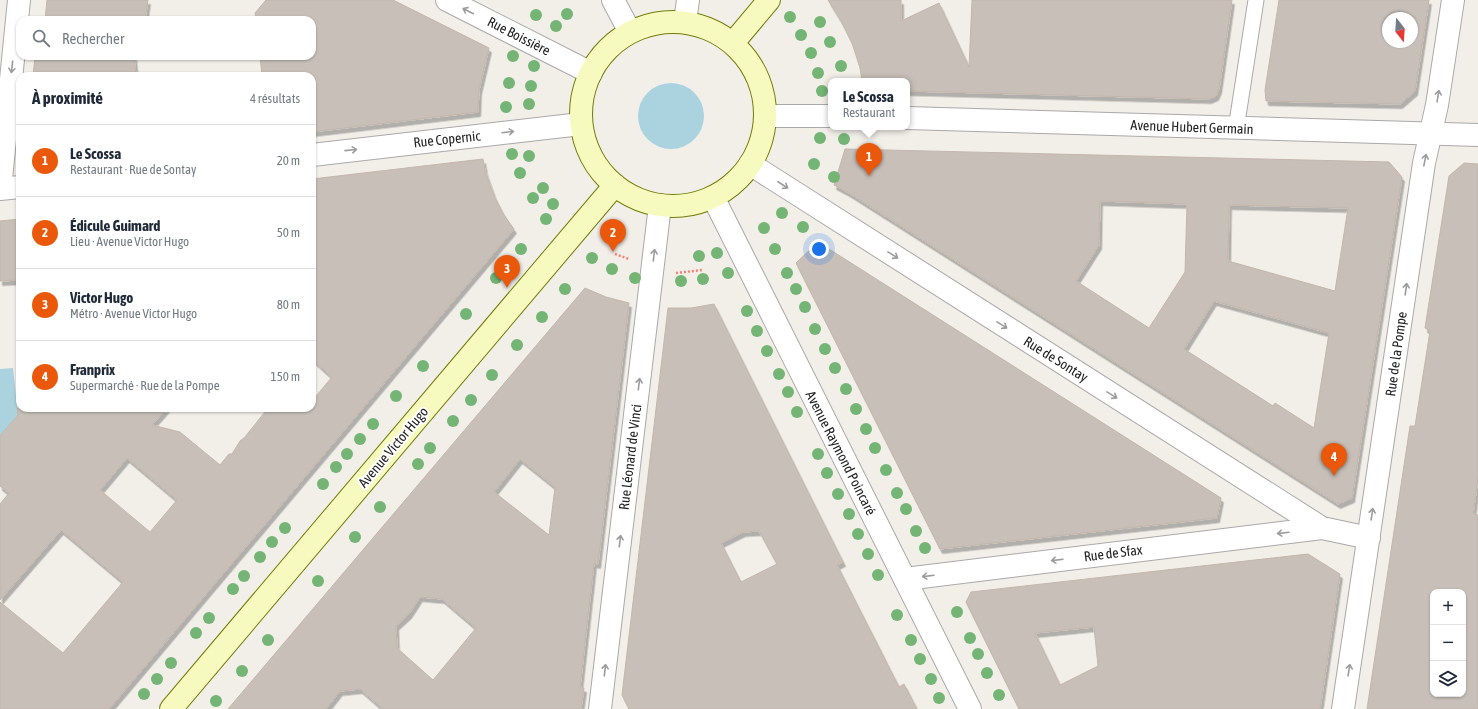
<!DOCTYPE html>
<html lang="fr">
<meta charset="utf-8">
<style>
body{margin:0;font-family:"Asap Condensed",sans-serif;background:#f6f6f7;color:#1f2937}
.controls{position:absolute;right:12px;bottom:12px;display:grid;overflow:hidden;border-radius:8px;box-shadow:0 1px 3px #0004}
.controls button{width:36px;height:36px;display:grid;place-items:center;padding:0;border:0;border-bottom:1px solid #e0e1e3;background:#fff;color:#1f2937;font:20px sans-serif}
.compass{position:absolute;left:1382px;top:12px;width:36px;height:36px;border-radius:50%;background:#fff;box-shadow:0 1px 3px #0004;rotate:163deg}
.you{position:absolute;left:819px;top:249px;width:14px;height:14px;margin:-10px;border:3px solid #fff;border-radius:50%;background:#1a73e8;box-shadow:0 0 0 6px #1a73e833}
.badge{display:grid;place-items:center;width:26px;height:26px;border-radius:50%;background:#ea580c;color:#fff;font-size:13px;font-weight:700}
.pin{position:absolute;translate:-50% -33px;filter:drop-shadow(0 1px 2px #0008)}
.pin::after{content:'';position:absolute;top:21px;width:14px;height:12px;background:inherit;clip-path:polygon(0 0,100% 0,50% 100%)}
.popup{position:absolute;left:828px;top:78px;width:82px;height:52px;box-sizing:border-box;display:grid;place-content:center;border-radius:8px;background:#fff;filter:drop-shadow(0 1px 3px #0005);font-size:13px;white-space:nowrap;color:#747a83}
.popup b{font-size:15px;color:#1f2937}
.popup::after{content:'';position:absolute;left:50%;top:100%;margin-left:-8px;border:8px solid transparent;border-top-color:#fff}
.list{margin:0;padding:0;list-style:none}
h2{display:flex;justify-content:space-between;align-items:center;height:52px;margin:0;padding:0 16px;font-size:17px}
h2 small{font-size:13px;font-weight:400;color:#747a83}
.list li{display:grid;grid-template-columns:26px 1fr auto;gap:12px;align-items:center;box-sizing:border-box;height:72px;padding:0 16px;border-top:1px solid #e0e1e3}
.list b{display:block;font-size:15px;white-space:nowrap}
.list p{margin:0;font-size:13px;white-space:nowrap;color:#747a83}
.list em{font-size:13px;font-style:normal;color:#747a83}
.icon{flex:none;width:22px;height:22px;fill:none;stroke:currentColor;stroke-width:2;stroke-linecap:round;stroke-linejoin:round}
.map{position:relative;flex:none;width:1478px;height:709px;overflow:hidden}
.search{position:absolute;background:#fff;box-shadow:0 1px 3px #0004;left:16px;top:16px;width:300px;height:44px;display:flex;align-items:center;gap:10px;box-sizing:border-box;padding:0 14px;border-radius:12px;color:#747a83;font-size:15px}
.panel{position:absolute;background:#fff;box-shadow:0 1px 3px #0004;left:16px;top:72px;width:300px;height:340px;border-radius:12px}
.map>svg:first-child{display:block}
.water{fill:#aad3df}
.building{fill:#c7bfb8;stroke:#c4b6ab;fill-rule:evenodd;filter:url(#shadow)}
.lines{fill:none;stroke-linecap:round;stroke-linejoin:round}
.service-casing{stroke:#a9a9a9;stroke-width:17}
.minor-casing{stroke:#a9a9a9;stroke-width:24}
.tertiary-casing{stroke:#a9a9a9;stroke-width:24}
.secondary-casing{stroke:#707d05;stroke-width:24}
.path{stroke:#fa8072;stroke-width:2.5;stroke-dasharray:2 2;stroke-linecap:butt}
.service{stroke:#fff;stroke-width:15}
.minor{stroke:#fff;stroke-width:22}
.tertiary{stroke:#fff;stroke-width:22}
.secondary{stroke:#f7fabf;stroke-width:22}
.tree{fill:#74b475}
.oneway{stroke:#9c9c9c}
.labels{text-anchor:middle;stroke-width:4;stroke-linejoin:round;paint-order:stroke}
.street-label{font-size:14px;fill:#222;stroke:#fff}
</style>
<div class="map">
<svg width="1478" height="709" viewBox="0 0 1478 709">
<defs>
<filter id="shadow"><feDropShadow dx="2.5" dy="4.5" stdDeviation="0" flood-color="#0004"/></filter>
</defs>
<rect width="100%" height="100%" fill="#f2efe9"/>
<path class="water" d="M638 116a33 33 0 1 1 66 0a33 33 0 1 1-66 0Z
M13,368L18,415L0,436V369Z"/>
<path class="building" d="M47,0H148L145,20H45Z
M266,0H393L489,48L479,90L478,112L312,132V76H262L260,56H312V20H256L255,13Z
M828,0H901V21L939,3L969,67L972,0H1232L1219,89L1216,96L1209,99L907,91V81H862L860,68L852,43L841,21Z
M1279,0H1429L1415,91L1400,104L1266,101L1265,90ZM1388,18H1412V42H1388Z
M35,56H134L136,76H33Z
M845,149L1389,162L1402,177L1352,498L1338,504L893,221L849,193L834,185ZM1100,201L1187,204L1185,272L1149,328L1076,281L1099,245ZM1229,205L1348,208L1335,291L1228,261ZM1214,301L1329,333L1314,428L1275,403L1273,406L1184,349Z
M483,159L485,171L494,196L504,215L514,229L109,709H0V602L63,653L123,582L61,530L0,600V504L9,493L0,486V436L18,415L17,408H167L152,425L180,432L220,465L229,454H232L240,441L245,437L268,408H312V401L332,377L312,359V179ZM127,458L177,500L150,532L100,490Z
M1464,163L1478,164V478L1473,514L1478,515V709H1367L1410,426H1415L1430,331L1425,328L1449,176ZM1433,592H1463V694H1433Z
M20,219V280L0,281V221Z
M818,242L1221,498L1217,518L940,549L796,263Z
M585,288L606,297L629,303L598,564L594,563L580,687L584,688L581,709H383L360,689L340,691L326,709H228ZM520,459L555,487L549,535L494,492ZM420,597L442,599L476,628L433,680L397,648L396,626L409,614Z
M714,304L843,562L837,565L899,687L904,684L917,709H629L622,695L668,308H691ZM759,531L777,564L741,582L721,543L743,532Z
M1308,554L1340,574L1320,709H1019L966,602L971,592ZM1094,627L1098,666L1060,685L1035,633Z"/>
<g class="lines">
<defs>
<path id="service" d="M1236,129L1256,0"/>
<path id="minor" d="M447,0L591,73
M685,22L688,0
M312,155L581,124
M750,164L1322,528L1369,538
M0,189L19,0
M0,189L20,187
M905,579L1322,528
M600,709L660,205
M1343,709L1424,163L1437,105L1453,0"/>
<path id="tertiary" d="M613,0L630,32
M765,116H831
M907,118L1478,135
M713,197L970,709"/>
<path id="secondary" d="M581 114a92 92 0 1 1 184 0a92 92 0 1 1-184 0Z
M733,43L769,0
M171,709L615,185"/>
</defs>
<use href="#service" class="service-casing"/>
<use href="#minor" class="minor-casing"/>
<use href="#tertiary" class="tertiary-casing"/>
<use href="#secondary" class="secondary-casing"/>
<path class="path" d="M615,254L629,259
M676,273L702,270"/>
<use href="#service" class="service"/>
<use href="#minor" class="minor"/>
<use href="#tertiary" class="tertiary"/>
<use href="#secondary" class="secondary"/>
</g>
<g class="tree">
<circle cx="567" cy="14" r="6"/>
<circle cx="536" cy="15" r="6"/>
<circle cx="790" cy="17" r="6"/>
<circle cx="820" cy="22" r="6"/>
<circle cx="556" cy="26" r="6"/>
<circle cx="801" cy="35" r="6"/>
<circle cx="830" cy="42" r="6"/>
<circle cx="811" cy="53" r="6"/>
<circle cx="513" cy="56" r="6"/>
<circle cx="534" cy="66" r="6"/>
<circle cx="841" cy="66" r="6"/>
<circle cx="818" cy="73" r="6"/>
<circle cx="509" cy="83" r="6"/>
<circle cx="531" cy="86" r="6"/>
<circle cx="822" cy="91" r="6"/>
<circle cx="529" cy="104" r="6"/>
<circle cx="506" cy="107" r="6"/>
<circle cx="820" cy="138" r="6"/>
<circle cx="844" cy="139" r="6"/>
<circle cx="512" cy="154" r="6"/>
<circle cx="529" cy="156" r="6"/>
<circle cx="814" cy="164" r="6"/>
<circle cx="520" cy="173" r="6"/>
<circle cx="834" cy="177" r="6"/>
<circle cx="543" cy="188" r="6"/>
<circle cx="533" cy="198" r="6"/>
<circle cx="553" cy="204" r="6"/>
<circle cx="782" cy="213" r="6"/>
<circle cx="546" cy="219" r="6"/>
<circle cx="803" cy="227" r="6"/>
<circle cx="764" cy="228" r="6"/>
<circle cx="521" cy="249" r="6"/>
<circle cx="775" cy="249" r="6"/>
<circle cx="717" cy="253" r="6"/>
<circle cx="699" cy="256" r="6"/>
<circle cx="592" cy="258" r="6"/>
<circle cx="509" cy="263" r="6"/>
<circle cx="612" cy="269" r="6"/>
<circle cx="728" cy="273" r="6"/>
<circle cx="787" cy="273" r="6"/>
<circle cx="496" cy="278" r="6"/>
<circle cx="635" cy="278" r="6"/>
<circle cx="703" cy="279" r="6"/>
<circle cx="681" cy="281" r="6"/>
<circle cx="565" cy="289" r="6"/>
<circle cx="796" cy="289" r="6"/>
<circle cx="805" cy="307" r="6"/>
<circle cx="747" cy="311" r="6"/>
<circle cx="466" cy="314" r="6"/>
<circle cx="542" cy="317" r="6"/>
<circle cx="815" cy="329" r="6"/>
<circle cx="757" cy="331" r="6"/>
<circle cx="517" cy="345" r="6"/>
<circle cx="825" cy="349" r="6"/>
<circle cx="767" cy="351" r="6"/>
<circle cx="423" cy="366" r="6"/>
<circle cx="835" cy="368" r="6"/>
<circle cx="779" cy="374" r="6"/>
<circle cx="492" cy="375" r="6"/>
<circle cx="846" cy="389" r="6"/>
<circle cx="788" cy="392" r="6"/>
<circle cx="396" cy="396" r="6"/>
<circle cx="471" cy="400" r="6"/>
<circle cx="856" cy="409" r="6"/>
<circle cx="797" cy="412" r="6"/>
<circle cx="453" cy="421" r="6"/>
<circle cx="373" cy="424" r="6"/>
<circle cx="866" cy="429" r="6"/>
<circle cx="360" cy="439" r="6"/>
<circle cx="430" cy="448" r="6"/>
<circle cx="875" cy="448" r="6"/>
<circle cx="347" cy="454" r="6"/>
<circle cx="818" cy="454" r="6"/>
<circle cx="418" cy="464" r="6"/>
<circle cx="336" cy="467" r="6"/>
<circle cx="886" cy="470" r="6"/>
<circle cx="827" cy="473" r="6"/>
<circle cx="323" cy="484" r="6"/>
<circle cx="897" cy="493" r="6"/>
<circle cx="838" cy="494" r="6"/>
<circle cx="380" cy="507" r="6"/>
<circle cx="906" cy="509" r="6"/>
<circle cx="849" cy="514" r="6"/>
<circle cx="285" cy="528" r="6"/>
<circle cx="916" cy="531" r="6"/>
<circle cx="858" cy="534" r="6"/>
<circle cx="355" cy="537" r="6"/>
<circle cx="272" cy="542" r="6"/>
<circle cx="925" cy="548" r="6"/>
<circle cx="868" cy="554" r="6"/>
<circle cx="260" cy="557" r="6"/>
<circle cx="878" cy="575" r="6"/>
<circle cx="244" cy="576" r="6"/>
<circle cx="318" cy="581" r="6"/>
<circle cx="233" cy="589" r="6"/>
<circle cx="957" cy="612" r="6"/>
<circle cx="897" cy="615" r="6"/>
<circle cx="209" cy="618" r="6"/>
<circle cx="196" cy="633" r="6"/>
<circle cx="970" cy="638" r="6"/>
<circle cx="268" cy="640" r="6"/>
<circle cx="911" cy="640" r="6"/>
<circle cx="978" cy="654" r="6"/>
<circle cx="920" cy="659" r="6"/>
<circle cx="171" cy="663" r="6"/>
<circle cx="242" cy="671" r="6"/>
<circle cx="987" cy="673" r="6"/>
<circle cx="157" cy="679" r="6"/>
<circle cx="931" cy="679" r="6"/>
<circle cx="144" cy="694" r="6"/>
<circle cx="999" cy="695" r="6"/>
<circle cx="939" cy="698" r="6"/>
<circle cx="216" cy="701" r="6"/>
</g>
<defs><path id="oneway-shaft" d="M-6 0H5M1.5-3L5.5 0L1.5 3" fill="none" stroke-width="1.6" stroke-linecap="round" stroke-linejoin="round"/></defs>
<g class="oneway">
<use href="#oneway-shaft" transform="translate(468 11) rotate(-153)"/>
<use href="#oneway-shaft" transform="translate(12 67) rotate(96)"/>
<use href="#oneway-shaft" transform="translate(1438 96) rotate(-81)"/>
<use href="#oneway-shaft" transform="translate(508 132) rotate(-7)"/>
<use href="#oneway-shaft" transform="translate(351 150) rotate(-6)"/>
<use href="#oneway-shaft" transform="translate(1425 160) rotate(-79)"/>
<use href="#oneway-shaft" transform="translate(783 185) rotate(33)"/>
<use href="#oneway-shaft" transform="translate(654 255) rotate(-83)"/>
<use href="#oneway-shaft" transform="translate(893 255) rotate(32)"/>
<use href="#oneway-shaft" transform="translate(1406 289) rotate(-82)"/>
<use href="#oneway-shaft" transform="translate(1002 325) rotate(32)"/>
<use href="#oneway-shaft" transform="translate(639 384) rotate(-83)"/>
<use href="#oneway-shaft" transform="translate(1112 395) rotate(32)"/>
<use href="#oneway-shaft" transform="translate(1372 514) rotate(-82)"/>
<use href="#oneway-shaft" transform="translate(1283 533) rotate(173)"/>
<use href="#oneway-shaft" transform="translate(620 541) rotate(-83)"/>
<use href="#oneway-shaft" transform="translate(1057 560) rotate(173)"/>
<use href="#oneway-shaft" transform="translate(928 576) rotate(173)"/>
<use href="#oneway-shaft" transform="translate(605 670) rotate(-83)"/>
<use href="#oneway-shaft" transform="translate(1349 670) rotate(-81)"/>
</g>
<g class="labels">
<g class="street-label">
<text transform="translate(519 36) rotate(27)" y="5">Rue Boissière</text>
<text transform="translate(1192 127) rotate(2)" y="5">Avenue Hubert Germain</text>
<text transform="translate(447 139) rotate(-6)" y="5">Rue Copernic</text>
<text transform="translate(1396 354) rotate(-82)" y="5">Rue de la Pompe</text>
<text transform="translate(1056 359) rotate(32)" y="5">Rue de Sontay</text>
<text transform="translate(393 447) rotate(-50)" y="5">Avenue Victor Hugo</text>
<text transform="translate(841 453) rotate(63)" y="5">Avenue Raymond Poincaré</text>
<text transform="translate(630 457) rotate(-83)" y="5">Rue Léonard de Vinci</text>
<text transform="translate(1113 553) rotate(-7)" y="5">Rue de Sfax</text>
</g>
</g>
</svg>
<div class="controls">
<button>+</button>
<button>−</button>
<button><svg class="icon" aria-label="layers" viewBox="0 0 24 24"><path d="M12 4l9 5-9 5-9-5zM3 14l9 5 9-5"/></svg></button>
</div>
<svg class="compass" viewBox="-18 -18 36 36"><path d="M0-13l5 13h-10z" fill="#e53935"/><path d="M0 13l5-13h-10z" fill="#747a83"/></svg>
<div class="you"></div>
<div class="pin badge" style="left:869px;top:176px">1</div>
<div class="popup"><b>Le Scossa</b>Restaurant</div>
<div class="pin badge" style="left:613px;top:252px">2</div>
<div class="pin badge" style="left:507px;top:288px">3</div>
<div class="pin badge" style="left:1334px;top:476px">4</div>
<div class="search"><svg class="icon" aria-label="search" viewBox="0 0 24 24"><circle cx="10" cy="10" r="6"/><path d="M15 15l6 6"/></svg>Rechercher</div>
<section class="panel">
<h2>À proximité<small>4 résultats</small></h2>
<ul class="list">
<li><span class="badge">1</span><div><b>Le Scossa</b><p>Restaurant · Rue de Sontay</p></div><em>20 m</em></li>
<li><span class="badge">2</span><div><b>Édicule Guimard</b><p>Lieu · Avenue Victor Hugo</p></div><em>50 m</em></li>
<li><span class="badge">3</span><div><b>Victor Hugo</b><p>Métro · Avenue Victor Hugo</p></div><em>80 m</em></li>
<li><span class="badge">4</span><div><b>Franprix</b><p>Supermarché · Rue de la Pompe</p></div><em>150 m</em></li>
</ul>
</section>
</div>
